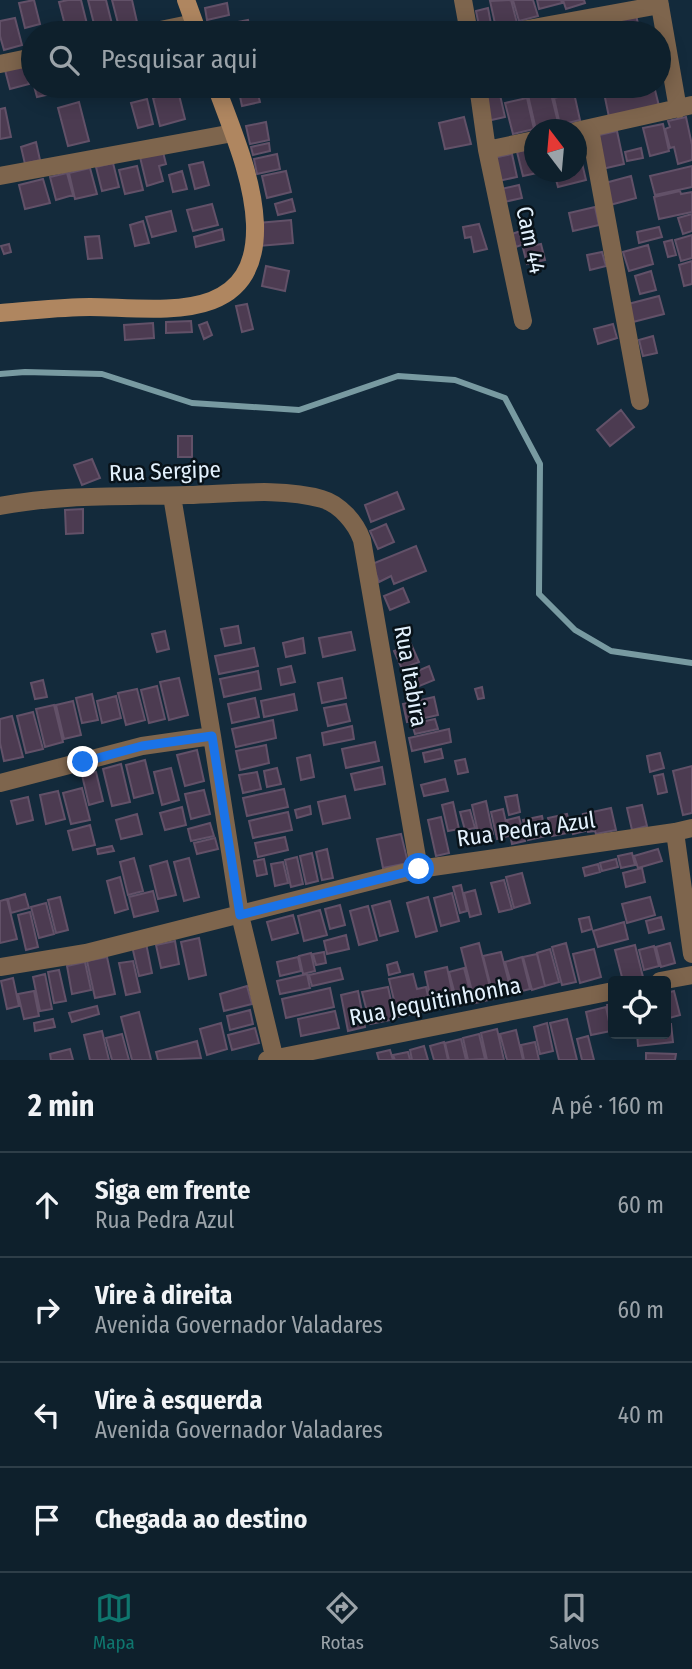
<!DOCTYPE html>
<html lang="pt">
<meta charset="utf-8">
<style>
body{margin:0;font-family:"Fira Sans Condensed",sans-serif;background:#172834;color:#f1f3f6}
.controls{position:absolute;right:21px;bottom:21px;display:grid;overflow:hidden;border-radius:7px;box-shadow:0 4px 18px #0003}
.controls button{width:63px;height:63px;display:grid;place-items:center;padding:0;border:0;border-bottom:2px solid #2e3e48;background:#0e202c;color:#f1f3f6;font:35px sans-serif}
.compass{position:absolute;left:524px;top:119px;width:63px;height:63px;border-radius:50%;background:#0e202c;box-shadow:0 4px 18px #0003;rotate:344deg}
.stop{position:absolute;width:21px;height:21px;margin:-16px;border:5px solid #1a73e8;border-radius:50%;background:#fff}
.stop.end{background:#1a73e8;border-color:#fff;box-shadow:0 2px 7px #0008}
.list{margin:0;padding:0;list-style:none}
h2{display:flex;justify-content:space-between;align-items:center;height:91px;margin:0;padding:0 28px;font-size:30px}
h2 small{font-size:23px;font-weight:400;color:#9ba3a9}
.list li{display:grid;grid-template-columns:46px 1fr auto;gap:21px;align-items:center;box-sizing:border-box;height:105px;padding:0 28px;border-top:2px solid #2e3e48}
.list b{display:block;font-size:26px;white-space:nowrap}
.list p{margin:0;font-size:23px;white-space:nowrap;color:#9ba3a9}
.list em{font-size:23px;font-style:normal;color:#9ba3a9}
.icon{flex:none;width:38px;height:38px;fill:none;stroke:currentColor;stroke-width:2;stroke-linecap:round;stroke-linejoin:round}
.map{position:relative;flex:none;width:692px;height:1060px;overflow:hidden}
.search{position:absolute;background:#0e202c;box-shadow:0 4px 18px #0003;left:21px;right:21px;top:21px;height:77px;display:flex;align-items:center;gap:18px;box-sizing:border-box;padding:0 24px;border-radius:38px;color:#9ba3a9;font-size:26px}
.sheet{height:511px;background:#0e202c}
nav{display:flex;justify-content:space-around;align-items:center;box-sizing:border-box;height:98px;border-top:2px solid #2e3e48;background:#0e202c;font-size:19px;color:#9ba3a9}
nav a{display:grid;justify-items:center;gap:4px}
nav .on{color:#0f766e}
.map>svg:first-child{display:block}
.lines{fill:none;stroke-linecap:round;stroke-linejoin:round}
.stream{stroke:#789aa1;stroke-width:6}
.building{fill:#4c3b51;stroke:#625168;stroke-width:2}
.street{stroke:#7e654d;stroke-width:18}
.secondary{stroke:#af8660;stroke-width:18}
.route{stroke:#1a73e8;stroke-width:9}
.labels{text-anchor:middle;stroke-width:5;stroke-linejoin:round;paint-order:stroke}
.street-label{font-size:23px;fill:#e3f1fd;stroke:#081219}
</style>
<div class="map">
<svg width="692" height="1060" viewBox="0 0 692 1060">
<rect width="100%" height="100%" fill="#132a3b"/>
<g class="lines">
<path class="stream" d="M0,374L25,372L102,374L192,403L299,410L398,376L455,380L505,398L540,464L539,594L575,630L611,651L692,663"/>
</g>
<path class="building" d="M34,0L40,24L25,28L19,3Z
M68,0H81L89,32L67,33L59,2Z
M88,0H106L113,28L96,32Z
M112,0H132L137,22L119,27Z
M511,0L517,23L496,28L490,1Z
M513,0H533L538,16L519,21Z
M537,0H561L562,3L539,9Z
M563,0H584L585,3L566,9Z
M227,3L229,15L207,20L205,8Z
M488,8L491,24L479,26L476,11Z
M635,10L640,33H592L589,20Z
M15,18L22,45L4,50L0,36V21Z
M248,20L251,33H225L223,25Z
M584,24L586,33H567L566,28Z
M456,26L458,33H442L441,30Z
M25,66L29,84L10,89L5,70Z
M34,86H53L55,93L37,97Z
M60,86H76L77,87L61,91Z
M256,86L260,102L242,106L238,87Z
M492,86H498L505,117L487,121L480,89Z
M637,86H654L659,106L609,117L604,93Z
M550,90L559,126L536,130L528,95Z
M178,91L185,119L160,126L153,98Z
M574,93L580,120L560,125L554,98Z
M527,98L534,129L513,134L505,103Z
M147,99L153,124L138,128L131,103Z
M79,102L89,141L68,146L58,108Z
M5,108L11,137L0,139V109Z
M464,117L471,144L445,149L439,123Z
M686,117L692,145V160L678,164L674,147L670,148L665,129L670,127L668,121Z
M266,122L269,140L250,144L246,126Z
M663,124L669,151L650,156L643,128Z
M617,131L624,164L602,169L595,136Z
M36,142L40,160L25,164L21,147Z
M269,143L270,151L253,155L251,147Z
M532,148L534,172L537,173L523,176L517,152Z
M641,148L643,158L627,161L625,152Z
M163,152L166,164L159,166L163,181L147,186L140,157Z
M277,154L280,169L257,174L254,159Z
M512,154L517,177L498,181L493,158Z
M203,162L209,185L195,189L189,165Z
M113,163L119,187L102,191L96,167Z
M582,163L586,180L558,187L554,172H576V164Z
M137,166L143,190L125,194L119,170Z
M692,166V187L655,195L650,176Z
M90,168L97,194L75,199L69,173Z
M182,171L187,189L173,192L169,175Z
M286,171L291,192L267,198L262,176Z
M67,173L73,195L56,200L50,177Z
M631,176L636,198L610,205L605,183Z
M43,179L50,203L25,209L19,185Z
M519,185L522,198L504,202L501,189Z
M680,191L681,194L692,192V212L659,219L654,197Z
M292,199L295,211L278,215L275,204Z
M212,204L218,225L193,231L187,210Z
M595,207L599,225L573,231L569,213Z
M171,211L176,231L152,237L146,217Z
M692,214V231L683,234L678,218Z
M291,220L293,243L259,246L258,223Z
M143,221L149,243L135,246L130,225Z
M479,224L487,249L474,252L471,237L465,238L463,227Z
M532,227L535,240L516,247L512,234Z
M659,227L662,237L639,243L637,232Z
M222,229L224,240L196,247L194,237Z
M692,235V258L681,261L675,240Z
M99,236L102,258L88,259L85,237Z
M672,240L676,255L668,257L664,242Z
M9,244L11,252L4,254L1,246Z
M541,244L545,260L527,264L523,248Z
M648,245L653,264L629,271L623,252Z
M602,252L606,266L590,270L587,255Z
M692,261V284L684,286L679,265Z
M266,266L289,271L285,291L262,286Z
M651,271L656,290L640,294L635,276Z
M659,296L664,314L633,322L628,304Z
M247,304L253,329L242,332L236,306Z
M191,321L192,332L166,333V322Z
M207,322L212,335L204,339L199,325Z
M153,323L154,338L125,340L124,325Z
M613,324L617,338L598,344L594,329Z
M653,336L657,353L643,356L639,340Z
M621,410L634,427L610,446L597,430Z
M178,436H192V457H178Z
M92,459L100,478L82,485L74,465Z
M397,492L404,509L371,522L365,505Z
M83,509V533L66,534L65,510Z
M386,524L394,542L378,549L370,531Z
M416,546L426,571L394,584L391,576L379,582L372,564Z
M403,588L409,602L390,610L384,596Z
M238,626L241,643L225,646L221,629Z
M165,631L169,649L157,652L152,634Z
M351,632L355,650L323,657L319,638Z
M303,638L305,653L286,657L283,643Z
M411,644L419,662L402,669L394,651Z
M254,648L258,666L219,674L215,656Z
M291,666L295,682L281,685L278,669Z
M429,666L434,680L412,689L406,676Z
M258,671L261,689L224,697L220,679Z
M179,678L188,715L169,720L160,682Z
M342,678L346,698L322,703L318,683Z
M43,680L47,697L35,699L31,683Z
M157,686L165,719L149,723L141,690Z
M482,687L484,698L478,699L475,689Z
M137,689L145,720L126,725L118,693Z
M92,694L98,720L82,723L76,698Z
M294,694L297,710L264,717L261,701Z
M116,696L121,718L102,723L97,701Z
M434,697L438,715L407,722L403,704Z
M255,698L259,717L232,723L228,704Z
M73,701L81,735L64,739L56,705Z
M346,704L350,721L328,726L324,708Z
M54,705L63,742L45,747L36,709Z
M33,712L43,749L26,753L17,716Z
M12,716L23,757L4,761L0,743V719Z
M435,719L438,729L415,734L412,724Z
M273,720L276,738L236,747L232,729Z
M352,726L354,739L324,745L322,733Z
M449,729L451,742L412,751L409,738Z
M375,742L379,761L346,768L342,749Z
M266,745L269,763L240,770L236,751Z
M441,749L443,758L425,762L423,753Z
M197,750L204,781L185,786L177,755Z
M660,753L664,768L650,772L647,756Z
M310,755L314,777L301,780L297,758Z
M465,759L468,772L458,774L455,761Z
M145,760L153,793L134,798L126,765Z
M121,764L130,802L112,806L103,769Z
M692,766V813L683,815L673,771Z
M382,767L385,784L355,790L351,774Z
M171,768L179,800L162,805L154,772Z
M277,768L281,784L267,787L264,771Z
M96,772L103,801L89,805L82,775Z
M257,772L261,789L243,793L239,775Z
M663,774L667,792L658,794L654,776Z
M445,779L448,791L424,796L421,785Z
M82,788L90,820L71,824L63,793Z
M284,789L288,807L247,816L243,798Z
M204,790L210,814L191,819L185,794Z
M58,791L65,819L46,824L40,795Z
M517,795L520,812L509,815L505,797Z
M345,796L350,818L323,824L318,802Z
M28,797L33,820L17,824L11,801Z
M486,801L493,834L479,837L472,805Z
M453,802L459,829L448,831L442,805Z
M642,805L647,826L632,830L627,808Z
M310,806L311,814L297,818L295,810Z
M182,807L186,825L165,830L160,813Z
M611,808L616,830L596,834L595,831L588,832L583,814Z
M503,809L509,836L497,839L491,812Z
M470,810L475,828L465,830L460,812Z
M288,812L292,830L253,838L249,821Z
M137,814L142,834L121,839L116,820Z
M567,814L572,832L552,836L548,818Z
M542,816L546,836L528,840L523,820Z
M441,817L449,853L436,856L428,820Z
M519,817L525,841L512,844L507,820Z
M583,821L585,831L573,834L571,824Z
M210,823L214,836L191,841L188,829Z
M90,825L95,845L73,850L68,831Z
M401,834L408,863L383,868L377,839Z
M285,837L288,850L258,857L255,843Z
M215,838L218,849L197,854L194,843Z
M112,846L114,851L98,854L97,849Z
M327,849L333,878L322,880L316,852Z
M658,849L662,861L638,868L634,856Z
M312,853L318,881L306,884L300,856Z
M632,853L635,865L621,868L618,856Z
M297,857L303,884L291,887L285,860Z
M134,858L143,891L128,895L120,862Z
M189,858L199,897L184,901L174,862Z
M264,859L267,874L257,876L254,861Z
M616,859L618,867L602,871L600,863Z
M167,861L176,895L158,899L150,866Z
M283,862L288,883L275,886L271,864Z
M598,864L600,872L585,876L583,868Z
M642,868L645,882L626,887L623,873Z
M522,873L530,903L514,908L506,877Z
M120,877L128,909L115,913L107,881Z
M504,880L512,909L499,912L491,883Z
M461,885L467,911L460,913L453,887Z
M475,890L481,914L470,917L464,893Z
M153,891L158,911L134,917L129,897Z
M452,893L459,921L441,926L434,898Z
M25,894L29,908L11,913L8,899Z
M60,897L68,930L56,933L48,900Z
M428,897L437,931L416,937L407,903Z
M650,897L655,915L627,923L622,904Z
M7,899L17,939L0,943V901Z
M390,901L398,931L380,936L372,906Z
M46,903L54,934L39,938L31,907Z
M340,905L345,925L330,929L325,909Z
M368,906L377,940L359,945L350,911Z
M320,910L327,935L304,941L298,916Z
M30,912L38,947L26,950L18,915Z
M293,915L298,933L272,940L267,922Z
M589,917L592,929L582,932L579,919Z
M661,917L664,929L649,933L646,921Z
M624,922L628,939L598,947L593,931Z
M346,935L349,949L327,954L324,941Z
M199,938L206,975L189,979L181,942Z
M175,941L179,964L161,968L156,945Z
M146,943L152,973L139,976L132,946Z
M479,943L493,999L475,1003L461,948Z
M566,943L576,982L562,985L552,947Z
M670,943L675,963L661,967L656,947Z
M635,945L643,977L623,981L615,950Z
M654,946L659,966L644,970L639,950Z
M550,949L559,982L545,986L537,953Z
M594,949L601,977L580,983L573,954Z
M324,952L326,963L316,965L313,954Z
M501,952L512,994L494,999L483,956Z
M311,953L315,971L303,974L299,956Z
M537,954L545,986L532,990L523,957Z
M107,957L115,994L95,998L87,961Z
M298,957L301,971L280,976L277,962Z
M522,957L530,989L514,993L505,962Z
M133,961L140,992L126,995L119,963Z
M85,962L91,990L72,994L67,966Z
M397,962L400,972L389,975L387,965Z
M447,967L455,1005L433,1010L425,972Z
M340,968L343,979L312,986L309,975Z
M464,968L473,1002L458,1006L449,972Z
M59,970L66,1001L54,1003L48,972Z
M45,974L52,1009L40,1011L33,977Z
M307,974L310,988L280,994L277,981Z
M413,974L417,989L426,987L431,1010L398,1017L389,979Z
M13,978L19,1006L7,1009L1,981Z
M247,986L252,1004L224,1011L220,994Z
M388,987L395,1019L370,1024L362,992Z
M330,988L334,1007L286,1018L282,999Z
M34,991L39,1016L24,1019L18,994Z
M358,991L365,1027L348,1031L341,995Z
M674,991L680,1015L666,1019V993Z
M613,1004V1031L607,1005Z
M97,1006L99,1014L72,1022L69,1013Z
M606,1007L611,1031L591,1035L586,1012Z
M250,1010L253,1024L230,1030L227,1016Z
M335,1011L339,1028L301,1036L298,1019Z
M139,1012L151,1060H132L121,1017Z
M53,1019L55,1027L35,1031L34,1023Z
M567,1019L577,1060H559L550,1023Z
M221,1023L227,1049L207,1055L200,1029Z
M547,1023L553,1051L540,1054L534,1027Z
M666,1024H671L673,1042L638,1046L637,1034H666Z
M255,1028L259,1043L232,1050L228,1035Z
M497,1029L504,1060H487L481,1033Z
M516,1030L523,1060H507L500,1034Z
M102,1031L109,1060H90L84,1035Z
M122,1034L129,1060H112L106,1038Z
M479,1034L485,1059L468,1060L463,1038Z
M588,1036L594,1060H582L577,1039Z
M461,1039L466,1060H449L445,1043Z
M197,1041L201,1058L158,1060L156,1052Z
M444,1042L448,1060H434L430,1046Z
M535,1042L539,1060H524L521,1045Z
M424,1046L428,1060H412L410,1050Z
M70,1049L73,1060H51L50,1054Z
M390,1050L393,1060H379L377,1053Z
M408,1052L410,1060H395L393,1055Z
M646,1053L676,1054L675,1060H646Z"/>
<g class="lines">
<path class="street" d="M463,0L469,33
M659,0L678,109
M146,33L194,23
M506,33L660,5
M0,64L33,57
M478,86L487,150L523,321
M590,129L640,401
M576,131L692,105
M487,150L534,140
M0,176L233,133
M172,496L212,736
M0,506C62,494 125,497 188,495C229,494 282,487 322,499C340,504 356,523 362,540L419,869
M0,783L142,746L212,736L240,915L275,1060
M675,832L692,954
M0,967L86,953L419,869L675,832L692,828
M660,981L692,975
M267,1060L613,991"/>
<path class="secondary" d="M186,0L198,33
M0,313C30,311 60,307 90,307C161,308 258,326 255,224C253,177 232,130 216,86"/>
</g>
<g class="lines">
<path class="route" d="M83,762L142,746L212,736L240,915L419,869"/>
</g>
<g class="labels">
<g class="street-label">
<text transform="translate(531 240) rotate(78)" y="8">Cam 44</text>
<text transform="translate(165 471) rotate(-2)" y="8">Rua Sergipe</text>
<text transform="translate(411 676) rotate(80)" y="8">Rua Itabira</text>
<text transform="translate(526 829) rotate(-8)" y="8">Rua Pedra Azul</text>
<text transform="translate(435 1001) rotate(-11)" y="8">Rua Jequitinhonha</text>
</g>
</g>
</svg>
<div class="controls">
<button><svg class="icon" aria-label="locate" viewBox="0 0 24 24"><circle cx="12" cy="12" r="6"/><path d="M12 2v4M12 18v4M2 12h4M18 12h4"/></svg></button>
</div>
<svg class="compass" viewBox="-18 -18 36 36"><path d="M0-13l5 13h-10z" fill="#e53935"/><path d="M0 13l5-13h-10z" fill="#9ba3a9"/></svg>
<div class="stop" style="left:419px;top:869px"></div>
<div class="stop end" style="left:83px;top:762px"></div>
<div class="search"><svg class="icon" aria-label="search" viewBox="0 0 24 24"><circle cx="10" cy="10" r="6"/><path d="M15 15l6 6"/></svg>Pesquisar aqui</div>
</div>
<section class="sheet">
<h2>2 min<small>A pé · 160 m</small></h2>
<ul class="list">
<li><svg class="icon" aria-label="ahead" viewBox="0 0 24 24"><path d="M12 20V5M6 11l6-6 6 6"/></svg><div><b>Siga em frente</b><p>Rua Pedra Azul</p></div><em>60 m</em></li>
<li><svg class="icon" aria-label="right" viewBox="0 0 24 24"><path d="M7 20v-9h11M14 6l5 5-5 5"/></svg><div><b>Vire à direita</b><p>Avenida Governador Valadares</p></div><em>60 m</em></li>
<li><svg class="icon" aria-label="left" viewBox="0 0 24 24"><path d="M17 20v-9H6M10 6l-5 5 5 5"/></svg><div><b>Vire à esquerda</b><p>Avenida Governador Valadares</p></div><em>40 m</em></li>
<li><svg class="icon" aria-label="arrive" viewBox="0 0 24 24"><path d="M6 21V4h12l-3 4 3 4H6"/></svg><div><b>Chegada ao destino</b></div></li>
</ul>
</section>
<nav>
<a class="on"><svg class="icon" aria-label="map" viewBox="0 0 24 24"><path d="M3 6l6-2 6 2 6-2v14l-6 2-6-2-6 2zM9 4v14M15 6v14"/></svg>Mapa</a>
<a><svg class="icon" aria-label="directions" viewBox="0 0 24 24"><path d="M12 3l9 9-9 9-9-9zM9 14v-3h6M13 9l2 2-2 2"/></svg>Rotas</a>
<a><svg class="icon" aria-label="saved" viewBox="0 0 24 24"><path d="M7 4h10v16l-5-4-5 4z"/></svg>Salvos</a>
</nav>
